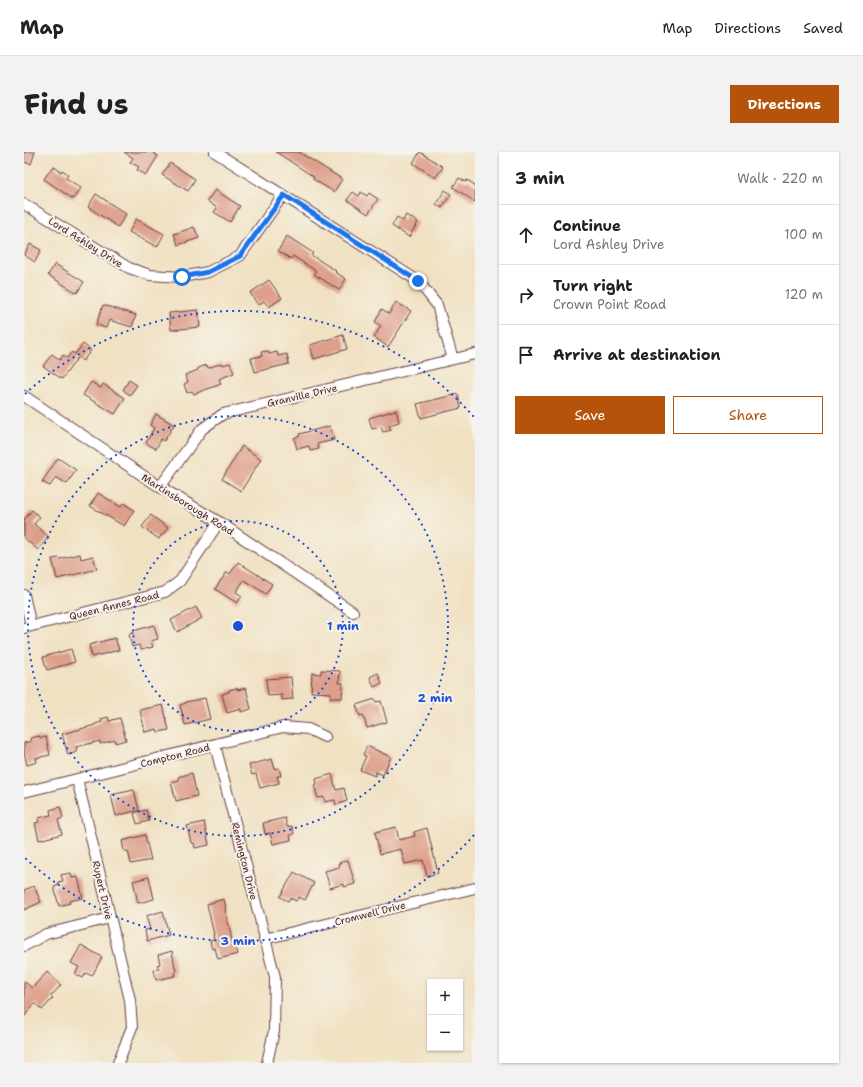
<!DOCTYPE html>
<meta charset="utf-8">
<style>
body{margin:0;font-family:"Shantell Sans",sans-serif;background:#f2f2f2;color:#202124}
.controls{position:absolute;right:12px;bottom:12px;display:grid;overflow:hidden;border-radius:0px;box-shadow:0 1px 3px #0004}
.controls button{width:36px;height:36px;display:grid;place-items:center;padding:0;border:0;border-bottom:1px solid #e0e0e0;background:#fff;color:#202124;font:20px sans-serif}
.stop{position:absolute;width:12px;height:12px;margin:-9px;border:3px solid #1a73e8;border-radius:50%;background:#fff}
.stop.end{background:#1a73e8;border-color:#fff;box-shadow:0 1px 4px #0008}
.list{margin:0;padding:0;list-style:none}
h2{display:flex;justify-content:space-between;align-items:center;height:52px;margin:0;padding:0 16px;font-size:17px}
h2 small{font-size:13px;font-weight:400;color:#757577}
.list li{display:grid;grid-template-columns:26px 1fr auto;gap:12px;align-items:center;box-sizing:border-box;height:60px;padding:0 16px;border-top:1px solid #e0e0e0}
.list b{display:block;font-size:15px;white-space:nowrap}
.list p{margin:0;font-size:13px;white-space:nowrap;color:#757577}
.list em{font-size:13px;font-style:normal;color:#757577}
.actions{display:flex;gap:8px;padding:12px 16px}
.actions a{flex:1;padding:9px 0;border:1px solid #b45309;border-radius:0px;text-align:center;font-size:14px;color:#b45309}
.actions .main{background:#b45309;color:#fff}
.icon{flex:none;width:22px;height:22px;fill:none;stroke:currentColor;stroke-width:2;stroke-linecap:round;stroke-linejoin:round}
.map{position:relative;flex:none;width:451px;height:911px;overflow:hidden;border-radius:0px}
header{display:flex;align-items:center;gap:24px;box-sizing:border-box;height:56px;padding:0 20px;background:#fff;border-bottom:1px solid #e0e0e0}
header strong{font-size:19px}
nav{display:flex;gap:22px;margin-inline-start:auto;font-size:14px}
.intro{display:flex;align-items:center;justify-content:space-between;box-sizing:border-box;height:96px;padding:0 24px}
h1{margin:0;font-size:28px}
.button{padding:10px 18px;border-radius:0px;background:#b45309;color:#fff;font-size:14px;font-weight:700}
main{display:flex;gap:24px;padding:0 24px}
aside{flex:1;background:#fff;border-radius:0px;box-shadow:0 1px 3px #0004}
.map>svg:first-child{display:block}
.building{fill:#dd9f8b}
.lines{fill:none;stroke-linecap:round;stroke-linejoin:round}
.minor-casing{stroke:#633c42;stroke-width:12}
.minor{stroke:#fff;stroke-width:10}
.route{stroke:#1a73e8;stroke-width:5}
.ring{fill:none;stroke:#1d4ed8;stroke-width:2;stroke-dasharray:2 4}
.labels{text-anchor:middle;stroke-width:4;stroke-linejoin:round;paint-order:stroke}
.street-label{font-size:10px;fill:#4a1f2b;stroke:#f7f3e8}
.centre{fill:#1d4ed8;stroke:#f7f3e8;stroke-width:2}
.ring-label{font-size:12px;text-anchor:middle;font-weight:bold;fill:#1d4ed8;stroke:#f7f3e8;stroke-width:4;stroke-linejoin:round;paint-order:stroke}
</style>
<header>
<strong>Map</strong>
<nav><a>Map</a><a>Directions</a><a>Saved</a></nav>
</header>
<div class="intro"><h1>Find us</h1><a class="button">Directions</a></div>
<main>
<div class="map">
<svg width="451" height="911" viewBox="0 0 451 911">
<rect width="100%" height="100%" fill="#f7f3e8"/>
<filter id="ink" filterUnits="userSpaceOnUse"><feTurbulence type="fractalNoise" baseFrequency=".025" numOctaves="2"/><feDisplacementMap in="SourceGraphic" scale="8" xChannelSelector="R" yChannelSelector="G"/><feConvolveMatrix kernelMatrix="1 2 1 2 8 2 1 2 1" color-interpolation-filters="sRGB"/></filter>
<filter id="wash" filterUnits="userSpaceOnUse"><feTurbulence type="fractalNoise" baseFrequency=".012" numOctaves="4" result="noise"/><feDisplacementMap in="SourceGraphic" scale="16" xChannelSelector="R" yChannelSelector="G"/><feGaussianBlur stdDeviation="0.9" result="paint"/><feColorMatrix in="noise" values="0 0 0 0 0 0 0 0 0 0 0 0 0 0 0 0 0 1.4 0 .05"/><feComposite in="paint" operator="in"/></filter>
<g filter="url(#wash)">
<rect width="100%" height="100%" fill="#f0e1c3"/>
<g id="blocks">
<path class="building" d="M0,0H11L7,12L0,10Z
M100,0H128L134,4L122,23L113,18L115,15L106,10L109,6Z
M252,0H275L318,27L310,40L289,27L290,25Z
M396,0L419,15L411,26L389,11Z
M146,11L171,27L164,39L138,23Z
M29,14L37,20L38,18L44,22L42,26L57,36L49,47L20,27Z
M435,26L442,30L443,28L451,33V50L429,35Z
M191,38L216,54L206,70L190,60L193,56L183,49Z
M421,38L427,42L418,56L412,52Z
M329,40L335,44L337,40L343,44L345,41L354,47L344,62L323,48Z
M72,42L102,62L94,75L64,55Z
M382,63L394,70L385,85L368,74L373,65L379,69Z
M112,67L140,82L133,95L105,80Z
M170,75L175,86L154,93L150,82Z
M263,84L289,101L287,103L312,119L311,120L322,127L315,138L290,122L292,119L269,104L267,107L254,99Z
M6,92L17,98L11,110L0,103Z
M31,112L60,130L53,141L24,123Z
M245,128L258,146L245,155L240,149L234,153L226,141Z
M372,150L387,159L364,195L350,185L357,174L351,170L358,157L365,162Z
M79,153L112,163L108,175L85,168L82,176L72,173Z
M174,158L176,175L147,178L145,161Z
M319,183L323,197L290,207L286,193Z
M59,192L67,198L59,209L54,205L38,227L19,214L28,202L36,208L39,203L43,206L48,200L51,202Z
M244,199L245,202L253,200L254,204L263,202L265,212L231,220L227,206L238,204L237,200Z
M198,211L199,213L206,211L210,221L195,227L197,232L170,242L168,239L163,241L160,232L164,230L161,223L174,218V216L183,213L184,216Z
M105,228L113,233L106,243L99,238Z
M67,230L77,236L79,232L101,246L91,262L59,243Z
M434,242L437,256L397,266L393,252Z
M372,258L375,270L365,273L367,278L359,280L357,275L348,277L345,266Z
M132,262L150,273L140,289L137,287L132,297L122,291L130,276L126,273Z
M306,274L310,288L293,292L295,297L286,299L285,294L273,297L270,286L276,284L275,282Z
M218,294L237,307L217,339L198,327Z
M34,306L52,318L43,332L32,325L26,334L18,330Z
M74,341L97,355L99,351L110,358L100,374L66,354Z
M8,358L16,365L10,372L25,385L14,398L0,386V368Z
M127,363L144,376L138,384L137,383L135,387L118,375Z
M56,402L57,407L69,404L73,417L33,427L28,407L35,406L36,407Z
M214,410L248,432L242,442L220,428L212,440L218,444L213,451L191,437L203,420L206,422Z
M172,455L178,466L153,480L147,468Z
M130,473L134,487L127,489L129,495L117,498L115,493L108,495L105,482L110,481L109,479Z
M91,486L95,498L68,505L65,493Z
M47,497L51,510L23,518L19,505Z
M297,518L316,519L315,531H319L318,546H306L307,541L287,540L288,521L297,522Z
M354,521L358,531L350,535L346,525Z
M267,525L269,547L258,548V543L244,544L242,527Z
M213,536V538L222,536L227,557L217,560V557L203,561L198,542L205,540V538Z
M181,546L186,567L161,573L156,553L162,551V550Z
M351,547L352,550L357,549L363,570L343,576L339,563L336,564L332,553Z
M139,553L145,578L134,580L133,577L121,580L116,558Z
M84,565L85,569L96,566L102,588L91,591V588L76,592V589L52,595L53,600L44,603L38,582L71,573V572L78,570L77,567Z
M16,584V586L22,585L26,603L12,606L13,610L3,613L0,600V591L7,589L6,586Z
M343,594L367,605L359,623L352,620L351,624L336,618L342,604L339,603Z
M248,607L251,617L255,616L257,624H253L255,631L236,636L232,622L228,623L225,613Z
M168,621L173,644L152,649L147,630L155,628L154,625Z
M308,622L312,638L320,636L323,649L312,653L311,648L301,650L300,645L294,646L290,633L293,632L292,627Z
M110,638L115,658L92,664L87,643Z
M36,655L39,666L34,668L38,682L15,688L11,671L15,670L14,666L27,663L26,658Z
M122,658L125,669L113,672L110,661Z
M261,666L263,675L268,674L270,682L266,683L267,688L249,692L246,681L241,682L239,671Z
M180,670L185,693L171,696L170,691H167L163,674Z
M372,675L375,688L391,684L390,680L403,676L414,721L403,724L399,708L381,712L377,697L356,702L351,680Z
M121,683L127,708L107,712L104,699H100L98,689Z
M324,708L331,732L320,735V732L306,736L301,719L316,715L315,711Z
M270,720L290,731L281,748L275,745L272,749L266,746L264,749L256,745Z
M47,721L48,726L54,725L59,746L45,749L46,751L35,754L30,735L35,733L34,730L39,729L37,723Z
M125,725L130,747L114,751L109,729Z
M10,734L17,750L0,758V738Z
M200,747L202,757H201L209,792H211L214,802L194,807L191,796L188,797L186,789L190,788L189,783H190L183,752Z
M139,759L145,783L123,789L121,778L126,777L122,764Z
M57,793L78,805L68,824L62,821L59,826L51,822L55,815L47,811Z
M148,799L152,820L150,821L151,824L132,828L130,818L135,817L133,813L136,812L134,803Z
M23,820L37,833L27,844L29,846L18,858L11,851L0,865V829L8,836Z"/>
</g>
</g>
<g filter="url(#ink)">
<use href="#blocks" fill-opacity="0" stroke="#633c42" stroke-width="1"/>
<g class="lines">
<defs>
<path id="minor" d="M191,0L394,129L413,153L429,207
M0,52L105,116L126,123L158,125L184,120L216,104L259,43
M0,244L136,335L195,370L329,460
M136,335L178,277L199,262L451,202
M0,443L7,474
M0,476L141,440L156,429L195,370
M191,593L251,825L250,879L243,911
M53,627L106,848L108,875L94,911
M0,640L53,627L259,575L284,577L301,585
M240,787L451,736
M0,794L22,782L86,766"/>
</defs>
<use href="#minor" class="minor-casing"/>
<use href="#minor" class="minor"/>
</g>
</g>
<g class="lines" filter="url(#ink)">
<path class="route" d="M158,125L184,120L216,104L260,43L394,129"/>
</g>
<g class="ring">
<circle cx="214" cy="474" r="105"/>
<circle cx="214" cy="474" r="210"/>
<path d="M450 683A315 315 0 0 1 1 706M1 242A315 315 0 0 1 450 265"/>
</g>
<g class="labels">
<g class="street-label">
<text transform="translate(62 90) rotate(32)" y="4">Lord Ashley Drive</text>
<text transform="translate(278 243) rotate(-13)" y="4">Granville Drive</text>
<text transform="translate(164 352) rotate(32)" y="4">Martinsborough Road</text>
<text transform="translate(90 453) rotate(-14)" y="4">Queen Annes Road</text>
<text transform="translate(151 603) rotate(-14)" y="4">Compton Road</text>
<text transform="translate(221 709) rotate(76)" y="4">Remington Drive</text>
<text transform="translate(79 738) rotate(77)" y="4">Rupert Drive</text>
<text transform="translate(346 761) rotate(-14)" y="4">Cromwell Drive</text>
</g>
</g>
<circle cx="214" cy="474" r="6" class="centre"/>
<g class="ring-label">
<text x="319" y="478">1 min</text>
<text x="411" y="550">2 min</text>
<text x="214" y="793">3 min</text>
</g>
</svg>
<div class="controls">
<button>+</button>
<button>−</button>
</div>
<div class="stop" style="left:158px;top:125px"></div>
<div class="stop end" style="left:394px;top:129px"></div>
</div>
<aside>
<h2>3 min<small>Walk · 220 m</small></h2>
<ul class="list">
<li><svg class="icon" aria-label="ahead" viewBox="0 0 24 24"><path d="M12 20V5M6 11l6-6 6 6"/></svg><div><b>Continue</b><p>Lord Ashley Drive</p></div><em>100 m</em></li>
<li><svg class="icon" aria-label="right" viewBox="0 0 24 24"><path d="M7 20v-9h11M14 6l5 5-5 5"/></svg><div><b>Turn right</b><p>Crown Point Road</p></div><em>120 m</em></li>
<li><svg class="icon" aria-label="arrive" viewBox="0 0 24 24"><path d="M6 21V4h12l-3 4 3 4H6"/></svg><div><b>Arrive at destination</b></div></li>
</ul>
<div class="actions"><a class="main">Save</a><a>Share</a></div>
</aside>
</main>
